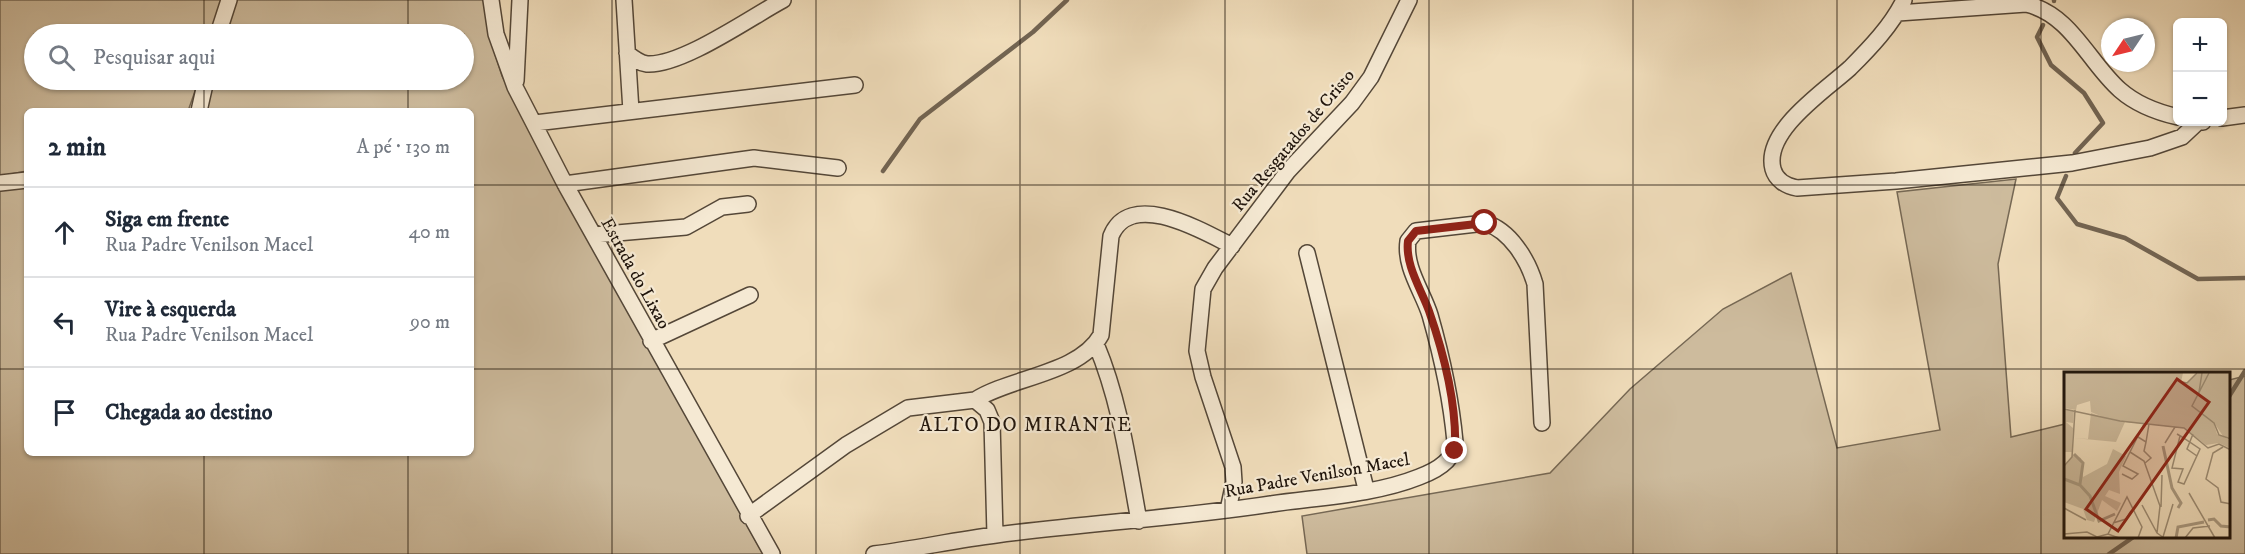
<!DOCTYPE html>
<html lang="pt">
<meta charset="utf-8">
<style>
body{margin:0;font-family:"IM FELL DW Pica",serif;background:#f6f6f7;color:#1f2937}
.controls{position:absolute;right:18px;top:18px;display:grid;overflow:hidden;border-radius:9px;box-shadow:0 2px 4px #0004}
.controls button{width:54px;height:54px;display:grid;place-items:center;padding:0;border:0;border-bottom:2px solid #e0e1e3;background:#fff;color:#1f2937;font:30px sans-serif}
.compass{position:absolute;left:2101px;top:18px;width:54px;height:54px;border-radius:50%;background:#fff;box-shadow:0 2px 4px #0004;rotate:235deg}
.stop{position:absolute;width:18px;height:18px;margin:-14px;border:4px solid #8f2418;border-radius:50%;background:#fff}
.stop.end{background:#8f2418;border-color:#fff;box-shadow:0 2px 6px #0008}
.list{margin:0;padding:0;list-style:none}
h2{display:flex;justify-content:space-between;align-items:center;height:78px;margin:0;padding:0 24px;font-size:26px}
h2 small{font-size:20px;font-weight:400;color:#747a83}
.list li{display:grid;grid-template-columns:39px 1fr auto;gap:18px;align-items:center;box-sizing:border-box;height:90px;padding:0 24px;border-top:2px solid #e0e1e3}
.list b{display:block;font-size:22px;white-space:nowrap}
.list p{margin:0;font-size:20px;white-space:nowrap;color:#747a83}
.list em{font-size:20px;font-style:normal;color:#747a83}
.icon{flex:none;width:33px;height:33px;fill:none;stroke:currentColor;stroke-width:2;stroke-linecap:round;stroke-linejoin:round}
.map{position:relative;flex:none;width:2245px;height:554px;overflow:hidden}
.search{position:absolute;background:#fff;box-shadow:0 2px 4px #0004;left:24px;top:24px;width:450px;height:66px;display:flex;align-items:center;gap:15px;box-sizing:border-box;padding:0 21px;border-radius:33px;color:#747a83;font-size:22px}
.panel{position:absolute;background:#fff;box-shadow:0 2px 4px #0004;left:24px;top:108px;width:450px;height:348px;border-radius:9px}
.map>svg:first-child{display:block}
.green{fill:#cdbb9d;stroke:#766854;stroke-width:1.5}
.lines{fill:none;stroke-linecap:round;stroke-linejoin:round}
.stream{stroke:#726452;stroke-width:4.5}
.street-casing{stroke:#544738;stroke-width:18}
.street{stroke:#f5e9d3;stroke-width:15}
.route{stroke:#8f2418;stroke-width:8}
.grid{fill:none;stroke:#20150c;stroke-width:1.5;stroke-opacity:0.55}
.labels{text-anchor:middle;stroke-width:4.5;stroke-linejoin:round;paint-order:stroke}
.street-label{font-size:18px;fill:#20150c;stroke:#f5e9d3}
.neighbourhood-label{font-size:20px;letter-spacing:1.5px;fill:#20150c;stroke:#f5e9d3}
.inset-river{fill:none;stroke:#a99980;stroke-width:3}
.inset-road{fill:none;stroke:#9d8d75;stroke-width:1.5}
.view{fill:#8f2418;fill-opacity:0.15;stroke:#8f2418;stroke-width:3}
.inset-edge{fill:none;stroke:#20150c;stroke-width:3}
</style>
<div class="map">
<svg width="2245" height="554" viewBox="0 0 2245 554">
<rect width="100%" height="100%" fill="#f0ddbb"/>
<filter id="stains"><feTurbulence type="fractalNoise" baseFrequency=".00333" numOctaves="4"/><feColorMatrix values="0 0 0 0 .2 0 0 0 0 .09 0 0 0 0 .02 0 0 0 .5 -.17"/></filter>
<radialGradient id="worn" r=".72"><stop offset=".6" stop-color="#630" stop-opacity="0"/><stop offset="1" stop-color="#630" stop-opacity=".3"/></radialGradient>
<path class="green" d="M0,0H225L214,34H34V80H199L188,111H27V171L0,176Z
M231,0H484L489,35L502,76L575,215L763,554H0V179L27,176V453H471V111H203L211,80H464V34H223Z
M2016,179L1998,264L2011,437L2065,424V538H2228L2229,380L2245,376V554H1307L1302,516L1550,473L1630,389L1723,309L1791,273L1837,448L1940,430L1897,192Z"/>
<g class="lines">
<path class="stream" d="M2054,1V0
M2043,25L2037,37L2051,65L2084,93L2103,123L2075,153
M883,171L920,119L1033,32L1067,0
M2066,176L2057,198L2077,224L2125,238L2198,279L2245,278
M2228,398L2245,371
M2109,554L2132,538"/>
<defs>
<path id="street" d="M491,0L496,34L515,87L565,184L772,554
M624,0L631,111
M1904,0C1892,25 1870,48 1850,68C1826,90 1763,131 1773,169C1776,180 1786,186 1797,188L1896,181L2072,163L2150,148L2182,137L2198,122H2203
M1898,13L2026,4C2071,14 2089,63 2120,90C2137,105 2156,112 2178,117
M218,34L229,0
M627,53C633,58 639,63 647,64C682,66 751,17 783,0
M516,81L520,0
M199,111L206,80
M2222,118L2245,115
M535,123L855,85
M0,183L27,180
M565,184L754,158L838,168
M594,235L686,227L722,207L748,204
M1307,253L1366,489
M651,341L750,295
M1096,344C1120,401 1128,461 1139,521
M975,400C1011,377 1079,374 1101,335L1111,236C1130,189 1201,230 1232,246
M1228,510L1234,482L1233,467L1203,377L1197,351L1203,289L1215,268L1288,171L1352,103L1371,77L1409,0
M748,516L846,445L908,408L975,400L987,410L992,422L995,535
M874,554C915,549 955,540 996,535C1087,523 1180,518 1271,504C1319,497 1374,495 1419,477C1435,471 1455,461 1455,442C1451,398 1442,357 1430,315C1423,292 1404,267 1408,241L1416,231L1485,223C1510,230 1528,260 1535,284L1542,423"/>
</defs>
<use href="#street" class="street-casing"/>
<use href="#street" class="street"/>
</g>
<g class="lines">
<path class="route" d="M1455,451C1457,405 1444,354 1429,311C1421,289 1405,265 1408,241L1416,231L1485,223"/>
</g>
<path class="grid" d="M204,0V34M408,0V34M612,0V554M816,0V554M1020,0V554M1225,0V554M1429,0V554M1633,0V554M1837,0V554M2041,0V554M204,80V111M408,80V111M0,185H27M471,185H2245M0,369H27M471,369H2245M204,453V554M408,453V554"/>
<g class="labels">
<g class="street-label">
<text transform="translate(1293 140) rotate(-50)" y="6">Rua Resgatados de Cristo</text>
<text transform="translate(636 273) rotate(61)" y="6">Estrada do Lixao</text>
<text transform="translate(1317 475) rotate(-10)" y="6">Rua Padre Venilson Macel</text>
</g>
<g class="neighbourhood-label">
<text x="1026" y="431">ALTO DO MIRANTE</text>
</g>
</g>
<g transform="translate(2064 372)">
<rect width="166" height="166" fill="#f0ddbb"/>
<path d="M0,1H119L117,10L121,12L134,1H166V67L159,64L149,49L153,62L166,68V76L155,71L142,73L120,56L61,50L52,70L10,66L24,67L27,41L39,45L27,40L26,29L13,33L12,38L0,36ZM0,37L10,39L9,51L2,50L9,56L8,80H0ZM49,77L62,84L55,100L56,122L45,118L41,124L57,131L53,139L38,128L30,150L23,148L19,137L0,130V94L9,83L17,86L19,105L43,92Z" fill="#cdbb9d"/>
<path class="inset-river" d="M99,74L108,116L117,131L114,136M10,82L19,91L16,112M0,107L16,113L26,124L35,149L51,142M144,148L150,147L157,154L167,155M112,166L114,155L140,150"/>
<path class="inset-road" d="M145,1L128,34L150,51L155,63L167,67M118,10L123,11L133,1M135,20L138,1M0,37L56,49L120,56L144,76L155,72L167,78M113,62L118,65L136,77L120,112L114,110L119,97L108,96L116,64M129,62L123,77L133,84M74,65L82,70L85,52M101,71L111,55M159,75L149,81L142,107L154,116L157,130L167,132M66,80L80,89L96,134L93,161L100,166M81,91L87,86L80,79L82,70M0,94L8,85L11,38M58,102L68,107L74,102L59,94L80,52M125,121L151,166M78,133L93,161M97,135L98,103M0,136L22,148M49,151L62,147L67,139M0,162L23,160L33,165L44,162L55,166M44,162L63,125L78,155L74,166M99,165L109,132M121,166L129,156L146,154"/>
<path class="view" d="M113,7L145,30L54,159L22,137Z"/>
<rect width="166" height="166" class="inset-edge"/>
</g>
<rect width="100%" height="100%" filter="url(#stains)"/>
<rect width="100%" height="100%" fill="url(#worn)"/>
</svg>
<div class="controls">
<button>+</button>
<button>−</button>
</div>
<svg class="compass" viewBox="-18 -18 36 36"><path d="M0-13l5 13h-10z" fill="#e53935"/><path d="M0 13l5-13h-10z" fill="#747a83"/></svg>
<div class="stop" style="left:1485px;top:223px"></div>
<div class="stop end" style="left:1455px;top:451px"></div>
<div class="search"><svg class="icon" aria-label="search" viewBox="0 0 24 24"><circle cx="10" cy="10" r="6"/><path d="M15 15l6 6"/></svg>Pesquisar aqui</div>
<section class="panel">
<h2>2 min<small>A pé · 130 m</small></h2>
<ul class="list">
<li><svg class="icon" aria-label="ahead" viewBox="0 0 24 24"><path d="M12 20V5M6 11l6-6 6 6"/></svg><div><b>Siga em frente</b><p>Rua Padre Venilson Macel</p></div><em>40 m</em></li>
<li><svg class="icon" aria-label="left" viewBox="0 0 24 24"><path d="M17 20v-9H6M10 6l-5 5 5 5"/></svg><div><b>Vire à esquerda</b><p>Rua Padre Venilson Macel</p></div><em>90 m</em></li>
<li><svg class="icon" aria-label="arrive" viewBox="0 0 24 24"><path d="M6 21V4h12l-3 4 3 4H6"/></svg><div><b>Chegada ao destino</b></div></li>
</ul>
</section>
</div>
